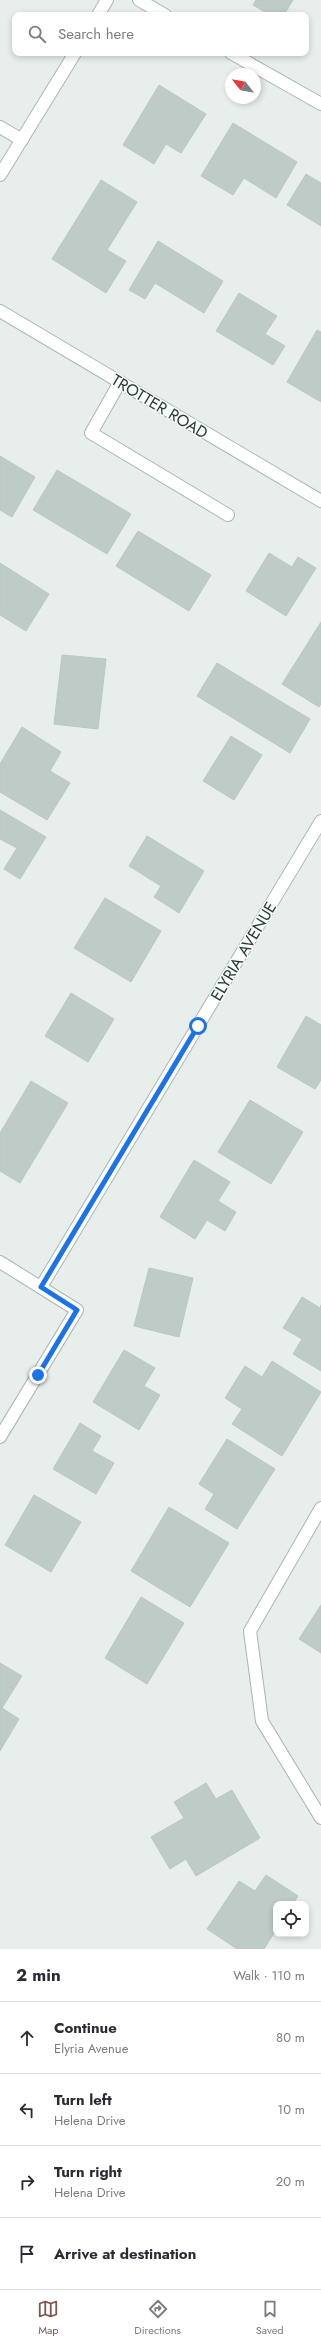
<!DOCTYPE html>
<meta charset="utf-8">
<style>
body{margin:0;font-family:Jost,sans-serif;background:#f2f2f3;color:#2b2b33}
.controls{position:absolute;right:12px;bottom:12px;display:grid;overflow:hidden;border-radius:8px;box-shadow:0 2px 6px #0003}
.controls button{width:36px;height:36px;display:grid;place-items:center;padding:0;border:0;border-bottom:1px solid #e1e1e2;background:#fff;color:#2b2b33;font:20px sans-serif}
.compass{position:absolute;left:225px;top:68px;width:36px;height:36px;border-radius:50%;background:#fff;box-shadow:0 2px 6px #0003;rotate:301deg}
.stop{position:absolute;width:12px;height:12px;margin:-9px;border:3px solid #1a73e8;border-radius:50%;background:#fff}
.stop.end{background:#1a73e8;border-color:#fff;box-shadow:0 1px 4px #0008}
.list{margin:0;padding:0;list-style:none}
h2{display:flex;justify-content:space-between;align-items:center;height:52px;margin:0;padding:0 16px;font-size:17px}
h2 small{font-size:13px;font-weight:400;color:#7c7c81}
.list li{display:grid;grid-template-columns:26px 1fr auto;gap:12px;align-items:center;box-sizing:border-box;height:72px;padding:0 16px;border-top:1px solid #e1e1e2}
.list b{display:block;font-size:15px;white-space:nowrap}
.list p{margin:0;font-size:13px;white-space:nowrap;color:#7c7c81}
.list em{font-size:13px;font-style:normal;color:#7c7c81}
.icon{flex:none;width:22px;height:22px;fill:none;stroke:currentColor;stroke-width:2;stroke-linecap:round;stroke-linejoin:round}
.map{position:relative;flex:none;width:321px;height:1949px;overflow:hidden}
.search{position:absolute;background:#fff;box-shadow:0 2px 6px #0003;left:12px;right:12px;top:12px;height:44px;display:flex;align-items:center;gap:10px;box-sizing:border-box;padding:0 14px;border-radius:8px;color:#7c7c81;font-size:15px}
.sheet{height:340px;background:#fff}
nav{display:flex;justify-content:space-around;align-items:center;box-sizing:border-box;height:56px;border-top:1px solid #e1e1e2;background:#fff;font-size:11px;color:#7c7c81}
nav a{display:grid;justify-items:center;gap:2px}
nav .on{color:#7d594f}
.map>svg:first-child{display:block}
.building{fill:#bfcbc7;stroke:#bac7c2}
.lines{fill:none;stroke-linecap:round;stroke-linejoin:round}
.service-casing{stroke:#aab6b2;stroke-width:14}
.minor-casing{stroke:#aab6b2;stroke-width:14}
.tertiary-casing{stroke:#aab6b2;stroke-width:14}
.service{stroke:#fff;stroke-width:12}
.minor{stroke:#fff;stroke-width:12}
.tertiary{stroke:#fff;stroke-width:12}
.route{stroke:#1a73e8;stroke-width:5}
.labels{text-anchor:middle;stroke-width:3;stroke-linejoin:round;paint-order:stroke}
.street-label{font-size:16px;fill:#283e39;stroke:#f7faf9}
</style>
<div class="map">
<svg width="321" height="1949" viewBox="0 0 321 1949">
<rect width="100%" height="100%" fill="#e7eeeb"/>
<path class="building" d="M256,0H293L284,15H270L253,5Z
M159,85L206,114L181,153L166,144L154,164L123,145Z
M233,123L297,162L276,198L244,178L233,195L201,176Z
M306,174L321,183V226L287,205Z
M101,180L137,202L107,250L126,261L106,293L52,259Z
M158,241L223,281L204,313L155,283L145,299L129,290Z
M239,293L277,316L265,334L285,346L273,365L216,331Z
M317,330L321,332V402L287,382Z
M0,456L35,477L12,517L0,510Z
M57,470L131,514L107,554L33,510Z
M138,531L211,575L189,611L116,566Z
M269,553L292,567L298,557L316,568L286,616L246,591Z
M0,563L49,594L26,631L0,615Z
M321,622V704L319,707L282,684Z
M62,655L106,659L98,729L54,724Z
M217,663L310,719L290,753L197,696Z
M22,727L61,752L50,771L70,783L47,820L0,792V764Z
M231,736L262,755L234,800L203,781Z
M0,810L46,837L20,879L4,869L17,848L0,839Z
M147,836L204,871L179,913L154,897L161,886L129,866Z
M105,898L161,931L131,982L74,948Z
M71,993L114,1019L88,1062L45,1036Z
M306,1016L321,1025V1080L315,1089L277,1067Z
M31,1081L68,1103L20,1183L0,1171V1133Z
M250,1100L303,1132L271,1184L218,1152Z
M194,1160L230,1182L218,1201L236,1212L225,1231L207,1220L195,1239L160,1217Z
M149,1268L193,1278L179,1337L134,1326Z
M302,1297L320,1308L321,1305V1371L293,1354L302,1339L283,1328Z
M124,1350L155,1368L144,1386L160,1395L139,1430L93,1402Z
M272,1361L321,1392L282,1456L232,1424L242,1409L225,1398L245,1366L262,1377Z
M80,1423L101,1436L92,1451L114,1463L96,1494L53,1469Z
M227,1439L275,1469L237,1529L205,1509L214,1494L199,1484Z
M34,1495L81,1522L51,1572L5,1545Z
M169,1507L229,1543L190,1607L131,1571Z
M141,1597L184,1623L147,1684L105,1658Z
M321,1605V1653L299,1639Z
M0,1663L22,1676L2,1708L19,1719L0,1751Z
M206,1783L216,1799L232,1790L260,1838L196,1876L186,1859L170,1869L151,1837L184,1818L174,1802Z
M266,1875L298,1896L293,1904H276V1930L264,1949H237L207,1929L239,1881L255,1891Z"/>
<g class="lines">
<defs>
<path id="service" d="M120,382L91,433L228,515"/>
<path id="minor" d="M139,0L165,15
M231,53L321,104
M0,127L22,140
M0,311L321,501
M0,1262L77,1310L0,1437
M41,1287L321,821
M321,1508L250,1631L262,1721L321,1818"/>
<path id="tertiary" d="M98,15L107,0
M0,175L75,53"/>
</defs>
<use href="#service" class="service-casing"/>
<use href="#minor" class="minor-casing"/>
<use href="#tertiary" class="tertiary-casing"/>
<use href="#service" class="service"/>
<use href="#minor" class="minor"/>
<use href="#tertiary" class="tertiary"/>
</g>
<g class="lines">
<path class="route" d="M38,1375L77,1310L41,1287L198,1026"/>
</g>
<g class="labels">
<g class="street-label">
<text transform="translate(160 406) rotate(31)" y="6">TROTTER ROAD</text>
<text transform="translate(243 951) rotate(-59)" y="6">ELYRIA AVENUE</text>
</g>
</g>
</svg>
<div class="controls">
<button><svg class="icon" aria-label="locate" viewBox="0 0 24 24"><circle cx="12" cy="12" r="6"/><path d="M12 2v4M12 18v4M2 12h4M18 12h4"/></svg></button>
</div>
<svg class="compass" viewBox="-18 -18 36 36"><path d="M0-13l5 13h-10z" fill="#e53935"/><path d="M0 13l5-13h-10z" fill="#7c7c81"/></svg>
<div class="stop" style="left:198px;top:1026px"></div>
<div class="stop end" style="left:38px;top:1375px"></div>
<div class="search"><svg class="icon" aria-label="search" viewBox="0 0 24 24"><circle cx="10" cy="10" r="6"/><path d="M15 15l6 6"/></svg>Search here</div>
</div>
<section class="sheet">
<h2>2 min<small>Walk · 110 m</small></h2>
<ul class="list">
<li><svg class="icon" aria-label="ahead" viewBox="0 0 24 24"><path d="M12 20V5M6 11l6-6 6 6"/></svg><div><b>Continue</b><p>Elyria Avenue</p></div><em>80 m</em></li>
<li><svg class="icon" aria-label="left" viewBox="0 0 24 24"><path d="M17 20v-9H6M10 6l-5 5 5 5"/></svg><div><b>Turn left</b><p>Helena Drive</p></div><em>10 m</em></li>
<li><svg class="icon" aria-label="right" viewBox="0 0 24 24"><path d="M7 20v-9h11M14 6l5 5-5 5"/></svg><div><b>Turn right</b><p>Helena Drive</p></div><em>20 m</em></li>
<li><svg class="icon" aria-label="arrive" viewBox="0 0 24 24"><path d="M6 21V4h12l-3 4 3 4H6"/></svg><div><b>Arrive at destination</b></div></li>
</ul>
</section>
<nav>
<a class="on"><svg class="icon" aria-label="map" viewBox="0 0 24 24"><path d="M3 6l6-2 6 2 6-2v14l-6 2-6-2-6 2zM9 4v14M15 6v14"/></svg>Map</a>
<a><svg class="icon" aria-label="directions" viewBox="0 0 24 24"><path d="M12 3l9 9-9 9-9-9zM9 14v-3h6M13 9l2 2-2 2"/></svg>Directions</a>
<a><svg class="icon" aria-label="saved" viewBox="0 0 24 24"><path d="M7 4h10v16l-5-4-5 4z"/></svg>Saved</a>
</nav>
